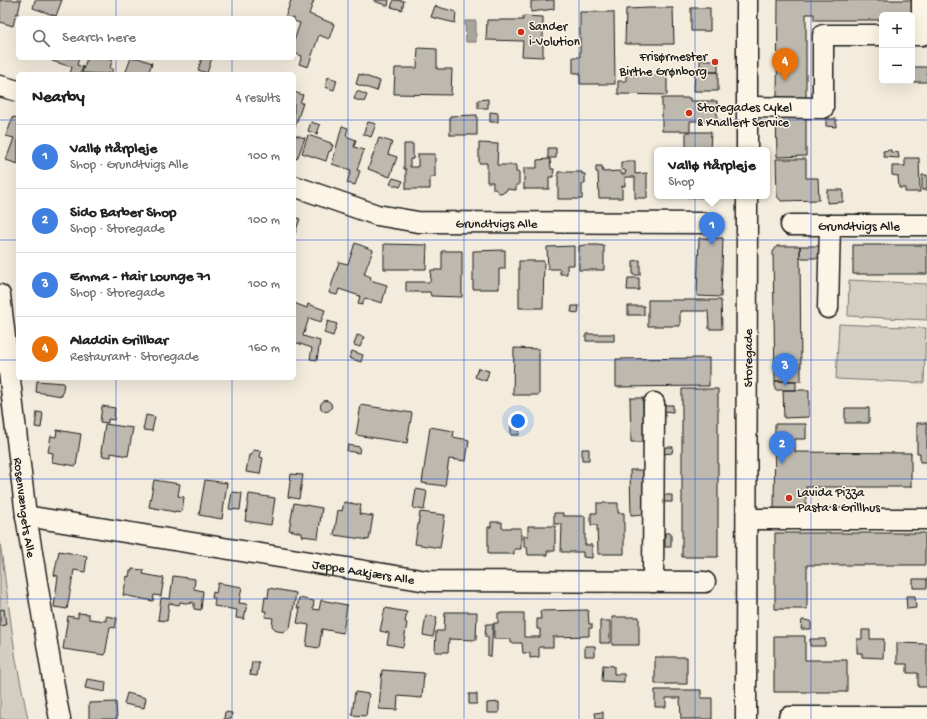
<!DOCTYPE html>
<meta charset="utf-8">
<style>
body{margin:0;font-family:"Gochi Hand",sans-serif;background:#f2f2f2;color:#222}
.controls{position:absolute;right:12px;top:12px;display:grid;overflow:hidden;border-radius:6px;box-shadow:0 4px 16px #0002}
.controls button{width:36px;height:36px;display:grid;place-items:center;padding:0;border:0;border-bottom:1px solid #e0e0e0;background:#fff;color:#222;font:20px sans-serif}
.you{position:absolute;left:518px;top:421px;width:14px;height:14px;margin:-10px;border:3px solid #fff;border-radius:50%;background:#1a73e8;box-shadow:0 0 0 6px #1a73e833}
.badge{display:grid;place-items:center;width:26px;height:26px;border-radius:50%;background:#c8321e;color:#fff;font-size:13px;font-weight:700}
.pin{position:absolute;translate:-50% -33px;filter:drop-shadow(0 1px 2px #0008)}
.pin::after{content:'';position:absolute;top:21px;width:14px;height:12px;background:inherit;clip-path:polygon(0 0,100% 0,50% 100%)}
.popup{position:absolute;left:654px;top:147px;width:116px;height:52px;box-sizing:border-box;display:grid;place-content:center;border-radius:6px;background:#fff;filter:drop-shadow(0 1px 3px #0005);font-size:13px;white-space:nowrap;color:#767676}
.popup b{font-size:15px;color:#222}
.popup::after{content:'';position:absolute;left:50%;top:100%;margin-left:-8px;border:8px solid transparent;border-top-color:#fff}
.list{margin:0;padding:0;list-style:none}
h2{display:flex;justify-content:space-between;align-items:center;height:52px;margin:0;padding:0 16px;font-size:17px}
h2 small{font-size:13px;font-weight:400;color:#767676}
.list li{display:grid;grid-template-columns:26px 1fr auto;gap:12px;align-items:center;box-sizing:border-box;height:64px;padding:0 16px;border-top:1px solid #e0e0e0}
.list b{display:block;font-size:15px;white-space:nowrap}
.list p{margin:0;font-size:13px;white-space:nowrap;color:#767676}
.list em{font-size:13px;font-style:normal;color:#767676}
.icon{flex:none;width:22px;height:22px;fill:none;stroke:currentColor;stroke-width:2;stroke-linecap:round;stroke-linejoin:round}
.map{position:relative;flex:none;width:927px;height:719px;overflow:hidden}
.search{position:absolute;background:#fff;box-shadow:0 4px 16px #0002;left:16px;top:16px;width:280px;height:44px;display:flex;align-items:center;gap:10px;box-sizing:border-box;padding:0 14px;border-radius:6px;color:#767676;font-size:15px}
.panel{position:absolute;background:#fff;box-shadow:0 4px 16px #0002;left:16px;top:72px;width:280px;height:308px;border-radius:6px}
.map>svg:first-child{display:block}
.green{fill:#d3cec1;stroke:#78756e}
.water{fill:#aaa59b;stroke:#716e68}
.building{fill:#beb9ae;stroke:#1c1c1c}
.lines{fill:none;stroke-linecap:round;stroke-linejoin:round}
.minor-casing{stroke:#1c1c1c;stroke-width:23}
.minor{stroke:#fcf5e5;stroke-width:20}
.grid{fill:none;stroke:#1d4ed8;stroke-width:1;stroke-opacity:0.55}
.poi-dot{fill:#c8321e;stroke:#fcf5e5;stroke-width:1.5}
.labels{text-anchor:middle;stroke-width:3;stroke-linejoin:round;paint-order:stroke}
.poi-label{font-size:13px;fill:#1c1c1c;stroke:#fcf5e5;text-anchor:start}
.street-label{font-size:13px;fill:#1c1c1c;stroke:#fcf5e5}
</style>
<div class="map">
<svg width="927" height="719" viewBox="0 0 927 719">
<rect width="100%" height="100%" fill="#f3ecdd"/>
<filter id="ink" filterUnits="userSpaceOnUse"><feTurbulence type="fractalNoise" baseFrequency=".025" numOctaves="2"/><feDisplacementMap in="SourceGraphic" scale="8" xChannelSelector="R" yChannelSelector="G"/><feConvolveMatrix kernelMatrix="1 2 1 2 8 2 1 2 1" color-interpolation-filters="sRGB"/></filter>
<g filter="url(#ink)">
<path class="green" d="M849,280L927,284V320L848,316Z
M839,324L926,328L924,383L836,379Z
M0,542L16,660L28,719H0Z"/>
<path class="water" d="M465,21H476V42H466Z"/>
<path class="building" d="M0,0H21L18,14L16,13L13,26L0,22Z
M35,0H62L56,16L33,8Z
M291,0H314L309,14L334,24L329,39L319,35L308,67L299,64L302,56L294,53V41L300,23L294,21V18H285Z
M374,0H389L388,6L374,1Z
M394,0L404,1L402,10L391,7Z
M554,0V9L531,12V1Z
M778,0H916L912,19V15H882V20H814V14H806V101H777Z
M435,6L456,12L455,23L431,17Z
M650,8H673L674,44H625L626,9Z
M691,8H710V31H691Z
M580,12H614L615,84H580V73H573V57H580Z
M523,16L543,17V57L522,56L523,41L486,40L487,20H523Z
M418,48L437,49V69H452L451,95L394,94L395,68H417Z
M53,58H79L77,65L83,67L80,74H70L72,67L52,61Z
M87,58H113L110,68L113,69L111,74L108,73V74L82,73Z
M131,58H138L152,63L148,74H125Z
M202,58H212L207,73L198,70Z
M700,60H718V72H700Z
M913,67H927V82H913Z
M695,72H718V91H694Z
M359,74L380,81L377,91L356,84Z
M626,74L667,75V95L618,94V81H626Z
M328,77L337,80L334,90L325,87Z
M357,91L367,95L364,102L354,99Z
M294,92L303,95L300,103H303L294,130Z
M662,98H690V101H717V121H690V131H662Z
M488,99V108H478V100Z
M490,112L498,113V122H490Z
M776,112H806V156L777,157Z
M477,115V135H450V116Z
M13,117L18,118V164L6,160L14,138L6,136Z
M826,119H836V127L826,126Z
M311,122L320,125L317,134L308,131Z
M368,122L376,124L371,137L363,134Z
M342,126L348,128L346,136L356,140L354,147L364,150L357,170L360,171L355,185L347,183L351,170L332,164Z
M686,132H711L710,150H686Z
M295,135L305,138L297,159L294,158Z
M308,135L331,143V145H333L331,151H329L326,161L302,153Z
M379,138L392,142L388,154L397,157L390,177L368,169Z
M479,143L498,144L497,165H516V172H519V185H516V190L507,189L505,192L499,193L495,189H493V182H487V163H479Z
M404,144H413V159H410V167H418V154H435V177H430V189H406V169H404Z
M548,148H556V158H548Z
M891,150L892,153L898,152L899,158L884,157L883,151Z
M905,158H919L920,192H905V188H899L898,176L892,175V166H905Z
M550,159L551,169H554L553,177H549V189H524V168H537V160Z
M776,159H806V178H818L819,200L781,201L777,196Z
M626,161H635V174L647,173V198H635V177H625V186H622V198H599L598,172H596V166H602L603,172L621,171V174H625L626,171L621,169V162H626Z
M558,172H582V174H585V184H582V199H558Z
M922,175H927V190H922Z
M393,178L403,181L400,187L390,184Z
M827,190H843V202L827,203Z
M686,196H711V198L686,197Z
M294,217L300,219L294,236Z
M699,238H723L721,297L697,296Z
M355,243L373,250L364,274L371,277L370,280L387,285L382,303L365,298L362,305L358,304L360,296L339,289L337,295L329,293L339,262L348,264Z
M384,244L427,245L426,269H384Z
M586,245H597L604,246V270H579V246Z
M853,245H927V274H853Z
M574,246V265H567V274H560V269H548L547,247Z
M777,246H800L801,381H775L773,252Z
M800,246H822V258H800Z
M505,250V269H499V289H473V251Z
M442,251H462V297L431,296L430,292H406V282H430L431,270H442Z
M640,260V275H633V261Z
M519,261H544L543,308H519Z
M628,278H639V290H627Z
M648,300H721L722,329H709L708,311H680V326H648Z
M294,303L307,308L308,304L325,310L321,322L309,318L303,336L320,341L317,360L310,359L312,348L294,342Z
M572,306H579L578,313L571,312Z
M628,306H644V315H628Z
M328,321L337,324L333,336L324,333Z
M586,334H614V341H586Z
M357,335L364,337L360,347L354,345Z
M514,348L539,349V395H513Z
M352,351L363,355L361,362L349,358Z
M709,358V386L616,387V359Z
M478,368L489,371L486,381L475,377Z
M37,381L64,383L62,396L36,392Z
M775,381H796V390H775Z
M682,389H718V557H682Z
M783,390H809V417L784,418Z
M630,398H643L644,442H631Z
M320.5 406a5.5 5.5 0 1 1 11 0a5.5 5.5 0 1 1-11 0Z
M361,405L412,413L407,443L356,435Z
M664,405H673V412L664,411Z
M102,406L115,408L114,420L108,419V423L100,422Z
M845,408H869V423H845Z
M37,412L43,413L41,428L35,427Z
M146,415L155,417L152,431L143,430Z
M917,423H927V462H920V453H917Z
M105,424L133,428L128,456L111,453V457L102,456L103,452H101Z
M511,424H520L519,435H511Z
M775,424H806V439H795V452L911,453V487H806V512H774Z
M430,427L454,431L453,437L469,440L466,461L449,459L445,486L422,483Z
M57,430L81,434L76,466L52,462L53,453L48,452L51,436L56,437Z
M348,445L360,447L359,453L347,451Z
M663,447H673L672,453L663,454Z
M582,449H589V460H582Z
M253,450L261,451L260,457L263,458L260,474L246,472L249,455H252Z
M630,470H645V514L631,515Z
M291,474L303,475L299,499L288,497Z
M154,480L180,484L178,496L184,497L182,512L175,511V512L149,507Z
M205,480L227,483L222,519L199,515Z
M416,489L427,491L424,510L413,508Z
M232,492L242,493L240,510L229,509Z
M249,494L275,498L271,525L245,521Z
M663,495H672V502H663Z
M344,502L361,505L359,514L373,516L369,540L334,535L338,510L342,511Z
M294,503L322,508L318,538L302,536V533L289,530Z
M597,503H618V513H624V554H598L597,525H591V513H597Z
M420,512L445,515L440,548L415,544Z
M554,513H563V516H585V545H592V558L583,557V552H561L562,524H554Z
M491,522H502V528H521V549H514V554H488V527H491Z
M528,526H555V551H547L548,555H528L527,547H524V536H528Z
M665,533H671V547H665Z
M775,533H925V565H807V609H775Z
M59,551L87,556L85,572L74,570L67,609L54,607L58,576L54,575Z
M132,569L144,570L143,574L164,578L161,596L154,595L153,601L123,595L127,576L129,577L130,571H132Z
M173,576L195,579L194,589L203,591L201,610L194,609V603L191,602V604L180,602L179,605L169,603L167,621L158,620L161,598L170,599Z
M913,579H927V588H913Z
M218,583L242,587L239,603L247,604L244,619L236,618L237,610L214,606L215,598H212L213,592L216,593Z
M269,588L296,593L290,628L284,632L277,631L272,626L273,618L265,617L266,611H263L265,597L268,598Z
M906,596H915L916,608L907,609Z
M299,598L314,601L313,609L319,610L321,600L347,605L343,633L322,629L319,648L306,646L309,625L297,623L300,608H297Z
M385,608L407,612L405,622L407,623L403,647L387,644L389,633L380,631Z
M4,609L6,625L0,626V610Z
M588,610L589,624H592V628H589V636L553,637V647H539V657L530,658V653H523L522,643H511V639H494V623H498V613H524V637H540V629H537V619H541L540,611Z
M445,612H477L476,640L449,639L448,652H435L436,631H444Z
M78,613L89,614V619L106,621V616L117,618L115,628L110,627L105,655L63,649L68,616L78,618Z
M426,615L437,617L433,637L423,635Z
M612,617H639V645H612Z
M802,620L811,621V629H801Z
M600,621H610V643H600Z
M486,624H493L491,656H488V637H485Z
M862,630H870V639H884L883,658L862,657V653H857V639H862Z
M774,636H805V660H847V692H774Z
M810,639H825V646H810Z
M897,643L927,644V687H918V673H907V664H897Z
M585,646H595V656H585Z
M655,657H687V684H655Z
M252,662H259L257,676L250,675Z
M603,665L614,666V674H624V682L602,681Z
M382,670L424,673L422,698L398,696L397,710L379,709Z
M87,679L106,682L105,692L85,688Z
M655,690H701V698H712V719H681L680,698H666V707H655Z
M355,692L369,694L366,716L352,715Z
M127,693L146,698L144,708L124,704Z
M469,694H477V704H469Z
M116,702L117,719H89V703Z
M499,702V713H487V703Z
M225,712L232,713L231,719H224Z
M603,712V719H596L595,713Z"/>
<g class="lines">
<defs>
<g id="minor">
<path d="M747,0V150"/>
<path d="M912,35H922V0"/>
<path d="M0,86L18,91"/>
<path d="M747,107L823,108V35H882"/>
<path id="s1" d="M294,186L377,215L418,222L704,223"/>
<path id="s2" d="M791,225H927"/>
<path id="s3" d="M0,295L26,516L57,704L60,719"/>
<path d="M828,308L830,225"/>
<path id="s4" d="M26,516L427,581L705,582"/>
<path d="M747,519H927"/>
<path d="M653,582L654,403"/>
<path d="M789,717H927"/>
<path id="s5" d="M746,719L747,196"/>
</g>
</defs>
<use href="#minor" class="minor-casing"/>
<use href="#minor" class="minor"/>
</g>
</g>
<path class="grid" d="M116,0V18M232,0V18M348,0V719M464,0V719M579,0V719M695,0V719M811,0V719M116,58V74M232,58V74M0,120H18M294,120H927M0,240H18M294,240H927M0,360H18M294,360H927M116,378V719M232,378V719M0,479H927M0,599H927"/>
<g class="poi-dot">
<circle cx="521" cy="32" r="4"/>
<circle cx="715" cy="62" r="4"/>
<circle cx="689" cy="113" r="4"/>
<circle cx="789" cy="498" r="4"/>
</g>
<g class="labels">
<g class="poi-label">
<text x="529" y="30">Sander<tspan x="529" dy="15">i-Volution</tspan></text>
<text x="707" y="60" text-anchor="end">Frisørmester<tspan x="707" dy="15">Birthe Grønborg</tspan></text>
<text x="697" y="111">Storegades Cykel<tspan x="697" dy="15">&amp; Knallert Service</tspan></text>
<text x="797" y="496">Lavida Pizza<tspan x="797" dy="15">Pasta &amp; Grillhus</tspan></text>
</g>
<g class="street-label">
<text dy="5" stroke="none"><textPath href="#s1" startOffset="208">Grundtvigs Alle</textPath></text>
<text dy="5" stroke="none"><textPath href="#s2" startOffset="68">Grundtvigs Alle</textPath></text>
<text dy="5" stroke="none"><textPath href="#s5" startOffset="361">Storegade</textPath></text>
<text dy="5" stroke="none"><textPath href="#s3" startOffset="214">Rosenvængets Alle</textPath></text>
<text dy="5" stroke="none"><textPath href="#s4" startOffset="342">Jeppe Aakjærs Alle</textPath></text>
</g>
</g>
</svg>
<div class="controls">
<button>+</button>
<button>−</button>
</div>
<div class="you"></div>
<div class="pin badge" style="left:712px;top:245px;background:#3f7fe0">1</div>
<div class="popup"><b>Vallø Hårpleje</b>Shop</div>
<div class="pin badge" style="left:782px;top:464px;background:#3f7fe0">2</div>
<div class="pin badge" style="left:785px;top:386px;background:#3f7fe0">3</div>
<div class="pin badge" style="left:785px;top:81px;background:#e8710a">4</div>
<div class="search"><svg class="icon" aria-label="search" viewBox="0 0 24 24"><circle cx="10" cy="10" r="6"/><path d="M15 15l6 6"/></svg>Search here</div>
<section class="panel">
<h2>Nearby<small>4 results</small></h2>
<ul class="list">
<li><span class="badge" style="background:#3f7fe0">1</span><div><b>Vallø Hårpleje</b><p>Shop · Grundtvigs Alle</p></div><em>100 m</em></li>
<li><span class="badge" style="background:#3f7fe0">2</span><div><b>Sido Barber Shop</b><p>Shop · Storegade</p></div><em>100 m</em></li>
<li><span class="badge" style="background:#3f7fe0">3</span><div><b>Emma - Hair Lounge 71</b><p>Shop · Storegade</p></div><em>100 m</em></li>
<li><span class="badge" style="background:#e8710a">4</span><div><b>Aladdin Grillbar</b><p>Restaurant · Storegade</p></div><em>160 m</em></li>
</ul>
</section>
</div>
